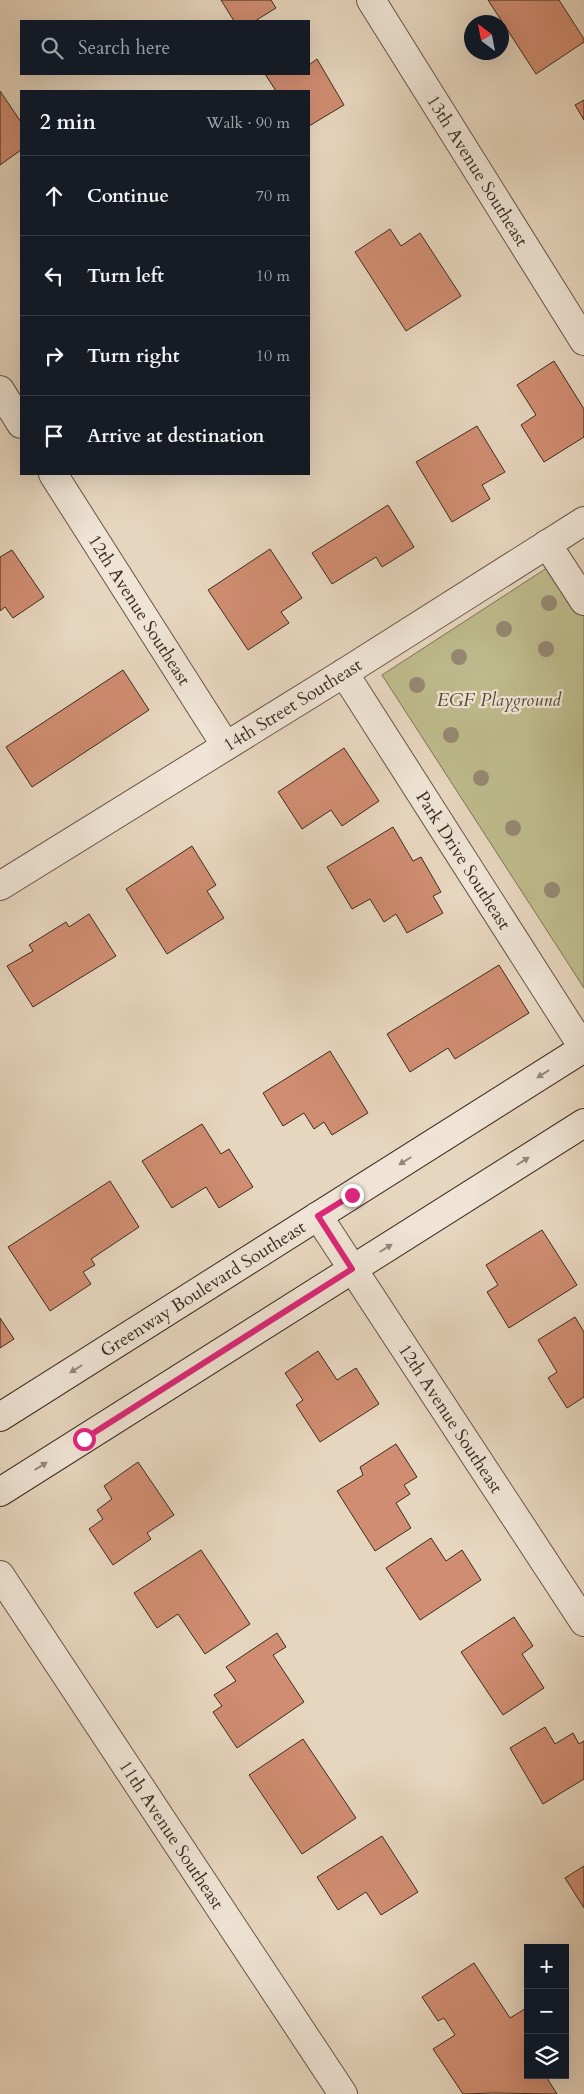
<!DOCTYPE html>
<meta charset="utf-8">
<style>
body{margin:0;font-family:Cardo,serif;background:#242831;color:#f1f3f6}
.controls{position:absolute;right:15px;bottom:15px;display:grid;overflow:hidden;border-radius:0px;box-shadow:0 5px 20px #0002}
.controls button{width:45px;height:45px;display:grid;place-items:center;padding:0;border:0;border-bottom:1px solid #363941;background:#171b24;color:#f1f3f6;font:25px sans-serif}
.compass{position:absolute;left:464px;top:15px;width:45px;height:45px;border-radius:50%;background:#171b24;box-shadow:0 5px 20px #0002;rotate:328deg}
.stop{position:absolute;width:15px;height:15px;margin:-11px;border:4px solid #db2777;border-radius:50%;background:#fff}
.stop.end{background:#db2777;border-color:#fff;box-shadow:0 1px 5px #0008}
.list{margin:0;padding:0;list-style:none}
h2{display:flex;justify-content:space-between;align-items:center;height:65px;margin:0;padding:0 20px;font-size:21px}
h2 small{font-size:16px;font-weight:400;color:#9ea1a6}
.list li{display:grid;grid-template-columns:32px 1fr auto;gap:15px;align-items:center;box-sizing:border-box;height:80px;padding:0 20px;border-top:1px solid #363941}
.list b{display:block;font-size:19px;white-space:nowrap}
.list em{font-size:16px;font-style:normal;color:#9ea1a6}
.icon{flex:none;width:28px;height:28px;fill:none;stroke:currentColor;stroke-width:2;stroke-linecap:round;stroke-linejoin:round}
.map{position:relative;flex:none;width:584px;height:2094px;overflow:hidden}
.search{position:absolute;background:#171b24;box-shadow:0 5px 20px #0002;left:20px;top:20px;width:290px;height:55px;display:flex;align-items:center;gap:12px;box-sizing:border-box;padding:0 18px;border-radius:0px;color:#9ea1a6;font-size:19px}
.panel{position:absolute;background:#171b24;box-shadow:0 5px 20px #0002;left:20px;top:90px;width:290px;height:385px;border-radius:0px}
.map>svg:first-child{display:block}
.green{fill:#bebb8c;stroke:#7c7455}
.building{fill:#d08d71;stroke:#3a2c1e}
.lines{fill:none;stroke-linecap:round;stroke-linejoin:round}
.street-casing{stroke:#655646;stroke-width:30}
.secondary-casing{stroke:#3a2c1e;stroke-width:30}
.street{stroke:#efe4d5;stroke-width:28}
.secondary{stroke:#efe4d5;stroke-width:28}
.tree{fill:#968873}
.oneway{fill:#94887a}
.route{stroke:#db2777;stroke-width:6}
.labels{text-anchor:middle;stroke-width:4.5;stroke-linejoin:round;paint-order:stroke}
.street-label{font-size:18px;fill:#3a2c1e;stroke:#efe4d5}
.park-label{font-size:18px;font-style:italic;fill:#544934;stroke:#efe4d5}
</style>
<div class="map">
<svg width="584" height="2094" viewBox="0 0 584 2094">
<rect width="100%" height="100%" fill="#e7d6bf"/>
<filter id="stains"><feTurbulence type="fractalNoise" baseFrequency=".004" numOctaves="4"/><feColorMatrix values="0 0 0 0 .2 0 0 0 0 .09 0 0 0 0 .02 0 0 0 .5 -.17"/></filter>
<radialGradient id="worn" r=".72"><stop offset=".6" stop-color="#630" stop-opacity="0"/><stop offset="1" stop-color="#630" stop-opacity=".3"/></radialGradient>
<path class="green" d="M553,564L584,611V988L382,675Z"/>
<path class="building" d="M221,0H271L276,8L255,21H234Z
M488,0H559L584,39V42L536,74Z
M317,59L344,105L309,126V91H276L265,74H309V65Z
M0,91L21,122V150L0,165Z
M584,100V120L575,105Z
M390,229L401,246L420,233L461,296L406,331L355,252Z
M554,361L584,409V437L544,462L521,425L536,415L517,385Z
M477,426L505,472L482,485L490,499L452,522L416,462Z
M388,505L414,547L382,567L376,557L332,584L312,553Z
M270,549L302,598L281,612L289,623L248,650L208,590Z
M12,550L44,597L13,618L5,607L0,611V557Z
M123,670L149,710L32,787L6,747Z
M344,748L379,801L342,826L331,810L302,829L278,792Z
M393,827L413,861L421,857L441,892L433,896L443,913L407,933L396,914L384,922L370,899L352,909L327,867Z
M192,846L216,885L207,891L224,918L167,954L126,889Z
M89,914L116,956L33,1007L7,966L33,951L29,945L66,922L69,927Z
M499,965L529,1013L455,1059L448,1048L410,1072L387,1034Z
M330,1051L368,1113L332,1135L324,1122L314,1129L304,1113L283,1126L263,1093Z
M202,1124L221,1154L229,1149L253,1187L219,1208L206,1187L172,1208L142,1161Z
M110,1181L139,1227L91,1259L95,1265L83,1272L91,1284L50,1311L8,1247Z
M542,1230L577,1285L509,1328L487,1292L498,1285L486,1265Z
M575,1317L584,1332V1397L567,1408L548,1378L557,1372L538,1340Z
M0,1318L14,1339L0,1348Z
M318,1351L337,1380L356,1368L379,1404L320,1442L296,1405L303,1400L285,1373Z
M396,1444L417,1477L404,1485L410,1494L396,1503L411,1528L375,1551L337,1491L363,1475L360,1467Z
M138,1462L174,1515L147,1533L151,1539L113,1565L89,1529L103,1519L97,1510L112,1499L104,1486Z
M431,1538L446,1561L462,1550L481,1580L420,1620L386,1568Z
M201,1550L250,1624L205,1654L178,1614L157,1628L134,1593Z
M514,1617L533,1646L522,1654L544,1688L503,1715L461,1652Z
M277,1633L286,1647L273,1655L304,1702L237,1748L213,1712L222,1706L214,1695L236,1681L226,1667Z
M545,1727L555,1744L573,1733L579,1744L584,1741V1779L543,1804L510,1748Z
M303,1739L356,1818L302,1854L249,1775Z
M382,1836L418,1892L381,1915L366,1892L338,1910L317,1877Z
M584,1866V1908L565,1878Z
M474,1963L510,2018L528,2007V2075H545L557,2094L493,2093L463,2094L433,2049L455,2035L444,2018L438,2021L422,1997Z"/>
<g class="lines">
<defs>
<g id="street">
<path id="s1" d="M371,0L584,341"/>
<path d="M0,390L21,424"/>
<path id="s2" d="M53,474L226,746"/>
<path d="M547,544L584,601"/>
<path id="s3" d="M344,673L584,1049"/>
<path id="s4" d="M0,886L344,673L584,521"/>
<path id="s5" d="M318,1216L584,1622"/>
<path id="s6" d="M0,1575L343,2094"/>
</g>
<g id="secondary">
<path id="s7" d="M0,1417L584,1048"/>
<path d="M0,1492L584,1123"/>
</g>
</defs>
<use href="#street" class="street-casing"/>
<use href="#secondary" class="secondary-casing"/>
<use href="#street" class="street"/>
<use href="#secondary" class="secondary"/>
</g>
<g class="tree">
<circle cx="549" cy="603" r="8"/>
<circle cx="504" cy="629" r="8"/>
<circle cx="546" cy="649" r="8"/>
<circle cx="459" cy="657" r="8"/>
<circle cx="417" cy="685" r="8"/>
<circle cx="451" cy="735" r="8"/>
<circle cx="481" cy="778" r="8"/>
<circle cx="513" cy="828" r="8"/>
<circle cx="552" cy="890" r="8"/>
</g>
<defs><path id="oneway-solid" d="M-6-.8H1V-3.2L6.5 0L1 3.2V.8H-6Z" transform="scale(1.25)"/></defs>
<g class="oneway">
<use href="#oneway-solid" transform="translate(543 1074) rotate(148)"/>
<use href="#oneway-solid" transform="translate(405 1161) rotate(148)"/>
<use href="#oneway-solid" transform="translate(523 1161) rotate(-32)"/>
<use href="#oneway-solid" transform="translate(386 1248) rotate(-32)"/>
<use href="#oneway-solid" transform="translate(76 1369) rotate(148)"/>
<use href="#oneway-solid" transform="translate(41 1466) rotate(-32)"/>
</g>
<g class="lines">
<path class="route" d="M84,1439L352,1269L318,1216L352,1195"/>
</g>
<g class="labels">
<g class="street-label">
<text dy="6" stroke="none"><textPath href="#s1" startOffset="201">13th Avenue Southeast</textPath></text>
<text dy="6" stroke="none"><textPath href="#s2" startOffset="161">12th Avenue Southeast</textPath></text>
<text dy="6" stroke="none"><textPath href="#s4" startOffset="344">14th Street Southeast</textPath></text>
<text dy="6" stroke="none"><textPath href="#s3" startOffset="222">Park Drive Southeast</textPath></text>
<text dy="6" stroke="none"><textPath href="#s7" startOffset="240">Greenway Boulevard Southeast</textPath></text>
<text dy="6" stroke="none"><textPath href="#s5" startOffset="242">12th Avenue Southeast</textPath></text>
<text dy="6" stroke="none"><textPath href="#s6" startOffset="311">11th Avenue Southeast</textPath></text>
</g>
<g class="park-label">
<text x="499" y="706">EGF Playground</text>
</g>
</g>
<rect width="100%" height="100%" filter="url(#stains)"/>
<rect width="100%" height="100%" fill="url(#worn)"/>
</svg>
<div class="controls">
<button>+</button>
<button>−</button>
<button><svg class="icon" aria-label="layers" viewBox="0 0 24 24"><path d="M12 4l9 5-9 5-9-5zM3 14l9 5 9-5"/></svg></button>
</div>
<svg class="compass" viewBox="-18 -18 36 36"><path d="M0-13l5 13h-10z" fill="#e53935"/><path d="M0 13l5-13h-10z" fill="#9ea1a6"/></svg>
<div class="stop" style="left:84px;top:1439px"></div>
<div class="stop end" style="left:352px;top:1195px"></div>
<div class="search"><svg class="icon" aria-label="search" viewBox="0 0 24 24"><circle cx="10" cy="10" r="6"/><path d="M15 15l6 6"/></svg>Search here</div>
<section class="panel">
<h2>2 min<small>Walk · 90 m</small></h2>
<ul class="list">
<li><svg class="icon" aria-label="ahead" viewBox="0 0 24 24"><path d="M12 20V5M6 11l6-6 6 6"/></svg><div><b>Continue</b></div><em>70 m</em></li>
<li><svg class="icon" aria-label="left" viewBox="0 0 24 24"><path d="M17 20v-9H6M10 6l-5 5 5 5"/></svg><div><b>Turn left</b></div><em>10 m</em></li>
<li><svg class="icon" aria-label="right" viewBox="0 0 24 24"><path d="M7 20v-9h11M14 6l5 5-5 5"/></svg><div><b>Turn right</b></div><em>10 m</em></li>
<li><svg class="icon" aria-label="arrive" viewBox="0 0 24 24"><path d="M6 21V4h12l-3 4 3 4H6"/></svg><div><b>Arrive at destination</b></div></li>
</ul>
</section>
</div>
